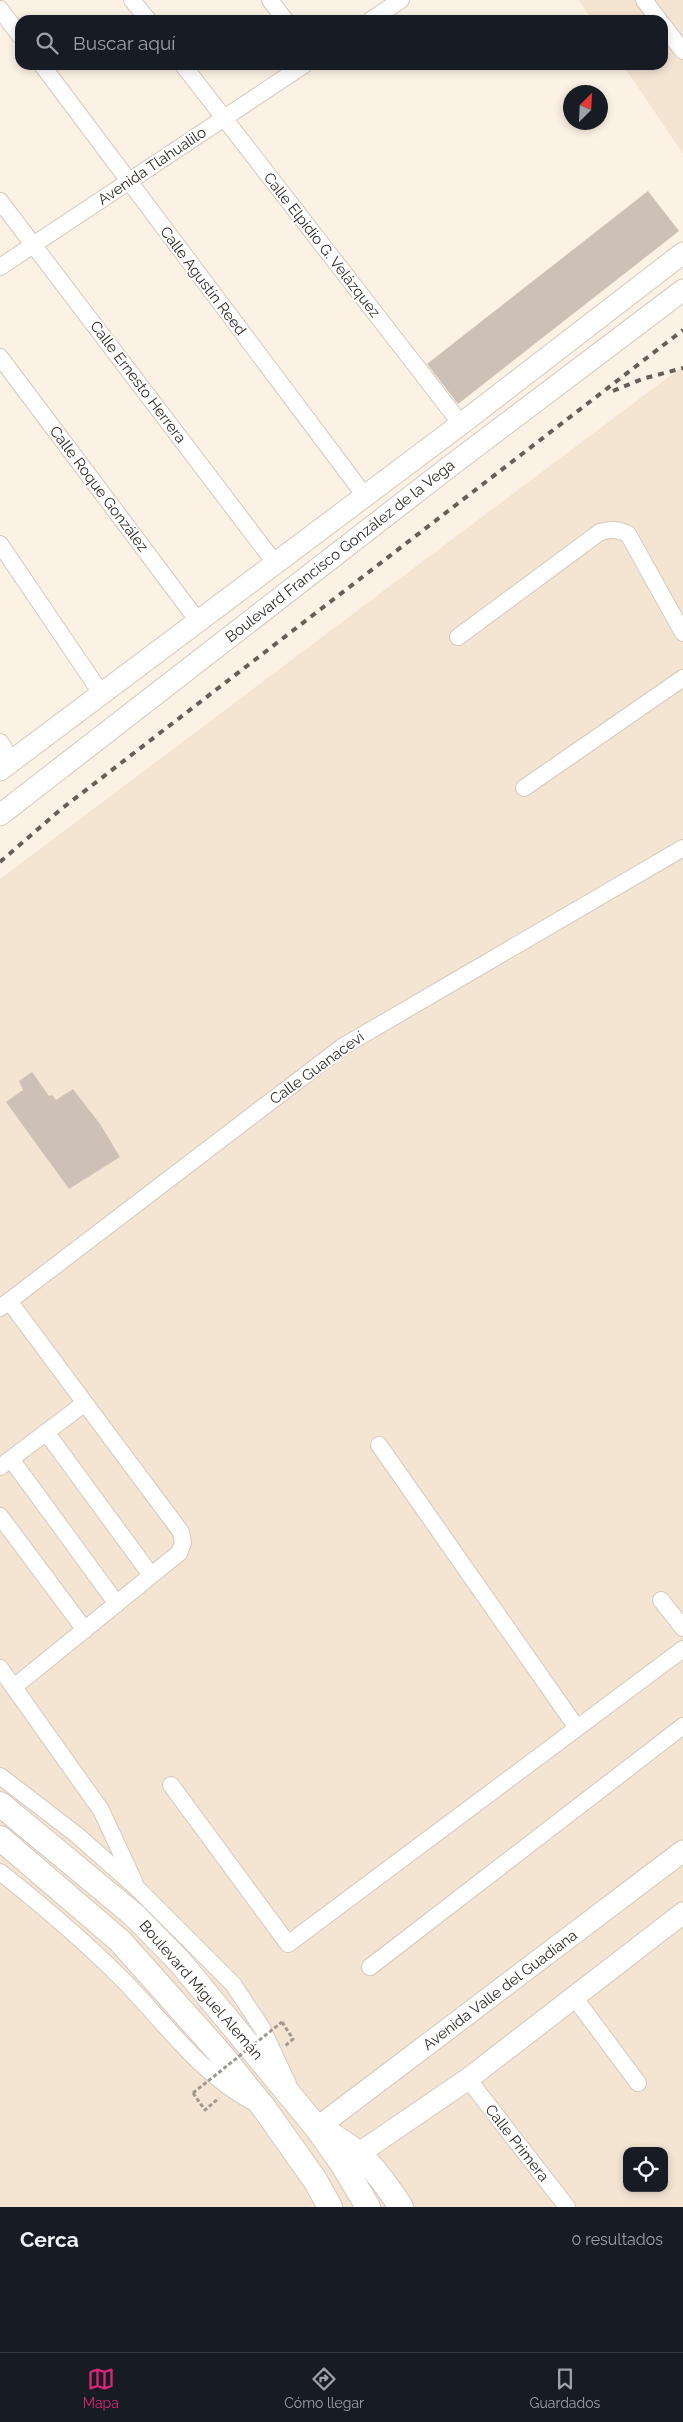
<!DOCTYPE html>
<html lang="es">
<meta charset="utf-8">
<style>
body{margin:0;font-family:Raleway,sans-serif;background:#20242c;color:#f1f3f6}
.controls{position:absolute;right:15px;bottom:15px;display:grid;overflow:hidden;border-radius:10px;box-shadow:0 2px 8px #0003}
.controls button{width:45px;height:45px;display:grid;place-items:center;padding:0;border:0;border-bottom:1px solid #363941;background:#171b24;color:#f1f3f6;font:25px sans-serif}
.compass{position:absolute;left:563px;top:85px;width:45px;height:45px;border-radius:50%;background:#171b24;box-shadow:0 2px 8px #0003;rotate:24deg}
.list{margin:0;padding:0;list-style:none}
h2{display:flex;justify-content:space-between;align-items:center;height:65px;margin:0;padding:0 20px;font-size:21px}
h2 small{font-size:16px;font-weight:400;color:#9ea1a6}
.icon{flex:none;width:28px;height:28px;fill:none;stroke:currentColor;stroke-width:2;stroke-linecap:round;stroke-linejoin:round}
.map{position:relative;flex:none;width:683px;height:2207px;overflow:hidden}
.search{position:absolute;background:#171b24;box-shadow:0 2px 8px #0003;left:15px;right:15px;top:15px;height:55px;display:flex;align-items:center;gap:12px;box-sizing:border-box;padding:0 18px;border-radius:15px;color:#9ea1a6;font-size:19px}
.sheet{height:145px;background:#171b24}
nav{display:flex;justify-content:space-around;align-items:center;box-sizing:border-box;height:70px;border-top:1px solid #363941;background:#171b24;font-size:14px;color:#9ea1a6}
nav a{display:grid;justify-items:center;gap:2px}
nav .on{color:#db2777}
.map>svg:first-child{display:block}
.built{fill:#f4e4d2;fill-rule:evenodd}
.building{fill:#cdc0b7}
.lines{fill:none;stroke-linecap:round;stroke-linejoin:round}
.minor-casing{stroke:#d4c9bd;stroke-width:18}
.major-casing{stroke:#d4c9bd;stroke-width:23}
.highway-casing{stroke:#d4c9bd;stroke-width:26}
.path{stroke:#9f988f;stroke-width:3;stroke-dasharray:4 2.5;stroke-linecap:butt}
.minor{stroke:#fff;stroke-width:16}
.major{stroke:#fff;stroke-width:21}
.highway{stroke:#fff;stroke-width:24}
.rail{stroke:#655f59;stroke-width:4;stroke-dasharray:6 6;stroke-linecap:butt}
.path-bridge{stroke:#9f988f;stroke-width:3;stroke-dasharray:4 2.5;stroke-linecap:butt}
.labels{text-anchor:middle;stroke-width:4;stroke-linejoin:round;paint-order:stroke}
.street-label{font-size:15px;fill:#2d2925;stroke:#fff}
</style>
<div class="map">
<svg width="683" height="2207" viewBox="0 0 683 2207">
<rect width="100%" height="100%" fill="#fcf1e5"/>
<path class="built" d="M579,0H683V154L623,65H663V20H592Z
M683,366V2207H0V879ZM627,2151H664V2188H627Z"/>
<path class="building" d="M648,191L679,231L458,404L427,364Z
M32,1072L49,1096L52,1095L56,1100L73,1089L100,1124L120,1157L69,1189L6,1102L23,1090L19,1081Z"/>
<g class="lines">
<defs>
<path id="minor" d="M132,0L148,20
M270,0L285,20
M644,0L659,20
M0,9L20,36
M371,20L401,0
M663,25L683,51
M42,65L365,496
M183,65L461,424
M0,201L275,563
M0,267L304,65
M0,357L198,621
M0,544L101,693
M458,637L600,532C611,529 618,529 628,534L683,633
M0,742L12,760
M524,788L683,678
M9,1301L181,1532L183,1543L179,1553L14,1687
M0,1308L342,1047L683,848
M46,1432L151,1575
M379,1445L577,1728
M11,1459L117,1604
M0,1467L85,1403
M0,1516L85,1630
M661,1600L683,1628
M0,1668L101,1810L134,1881
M0,1776L77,1835L137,1888L233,1984L262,2028L288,2084
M171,1785L288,1944L683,1649
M0,1872C42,1905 83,1940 121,1978C162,2019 198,2072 251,2101
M370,1967L683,1726
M574,1997L638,2083
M468,2079L567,2207"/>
<path id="major" d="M0,770L461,424L683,253
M0,815L445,470L683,290
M317,2128L683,1851
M345,2163L468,2079L683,1913"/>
<path id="highway" d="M0,1804L134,1915L180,1962L317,2128L343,2165L368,2207
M0,1838L120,1941L219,2052L264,2108L315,2180L330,2207
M321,2130C360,2148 378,2172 401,2207"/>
</defs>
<use href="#minor" class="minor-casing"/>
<use href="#major" class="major-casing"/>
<use href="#highway" class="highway-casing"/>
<path class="path" d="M282,2022L293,2039L285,2046
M193,2093L205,2110L219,2098"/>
<use href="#minor" class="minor"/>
<use href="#major" class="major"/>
<use href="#highway" class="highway"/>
<path class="rail" d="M613,391L642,379L683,368
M0,862L60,810L683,330"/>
<path class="path-bridge" d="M193,2093L282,2022"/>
</g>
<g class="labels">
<g class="street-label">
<text transform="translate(152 166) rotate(-34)" y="5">Avenida Tlahualilo</text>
<text transform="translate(322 245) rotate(52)" y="5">Calle Elpidio G. Velázquez</text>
<text transform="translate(203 281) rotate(53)" y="5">Calle Agustín Reed</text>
<text transform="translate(138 382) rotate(53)" y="5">Calle Ernesto Herrera</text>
<text transform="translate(99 489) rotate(53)" y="5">Calle Roque González</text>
<text transform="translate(340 551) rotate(-38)" y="5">Boulevard Francisco González de la Vega</text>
<text transform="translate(317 1068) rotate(-36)" y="5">Calle Guanaceví</text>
<text transform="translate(201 1990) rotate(49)" y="5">Boulevard Miguel Alemán</text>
<text transform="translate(500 1990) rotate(-37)" y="5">Avenida Valle del Guadiana</text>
<text transform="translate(517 2143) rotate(52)" y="5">Calle Primera</text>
</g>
</g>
</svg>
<div class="controls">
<button><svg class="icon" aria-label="locate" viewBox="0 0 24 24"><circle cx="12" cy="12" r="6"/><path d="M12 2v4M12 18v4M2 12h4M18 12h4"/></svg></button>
</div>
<svg class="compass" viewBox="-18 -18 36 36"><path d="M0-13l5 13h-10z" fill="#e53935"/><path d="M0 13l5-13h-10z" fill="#9ea1a6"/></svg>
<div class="search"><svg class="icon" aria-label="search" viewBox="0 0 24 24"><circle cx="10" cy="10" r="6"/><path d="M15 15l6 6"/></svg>Buscar aquí</div>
</div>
<section class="sheet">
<h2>Cerca<small>0 resultados</small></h2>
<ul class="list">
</ul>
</section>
<nav>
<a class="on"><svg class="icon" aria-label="map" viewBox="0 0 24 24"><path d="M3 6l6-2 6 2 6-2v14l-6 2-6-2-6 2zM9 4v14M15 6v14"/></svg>Mapa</a>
<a><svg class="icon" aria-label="directions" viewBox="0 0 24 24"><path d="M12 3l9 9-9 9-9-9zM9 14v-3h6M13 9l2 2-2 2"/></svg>Cómo llegar</a>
<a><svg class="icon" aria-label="saved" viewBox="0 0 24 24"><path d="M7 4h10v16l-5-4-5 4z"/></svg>Guardados</a>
</nav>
